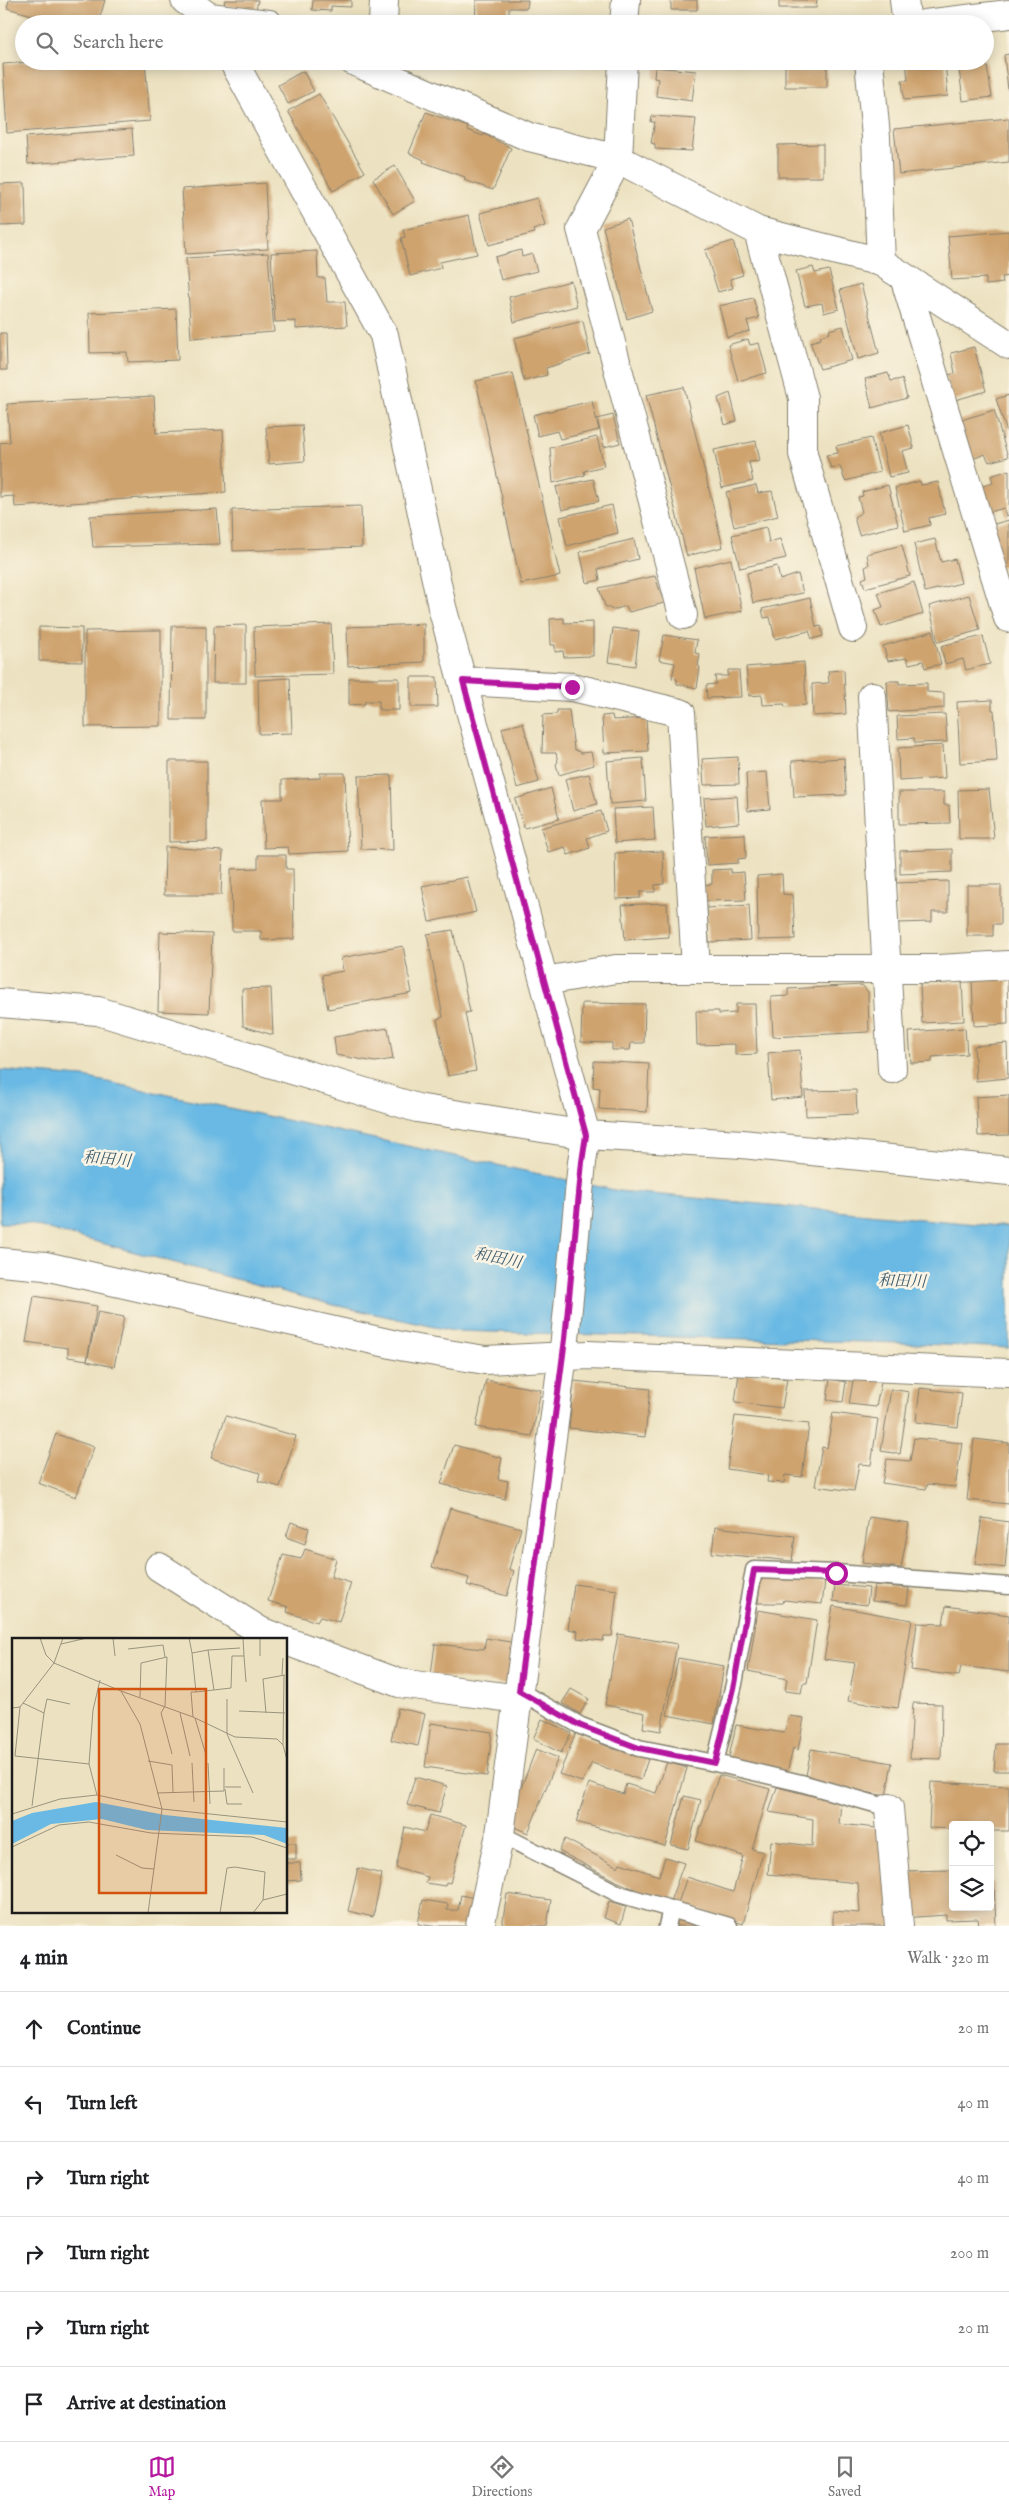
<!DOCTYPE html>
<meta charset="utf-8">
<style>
body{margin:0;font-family:"IM FELL English","Noto Serif JP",serif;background:#f6f6f6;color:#202124}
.controls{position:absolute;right:15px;bottom:15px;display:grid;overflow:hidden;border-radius:5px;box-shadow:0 2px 12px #0003}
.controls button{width:45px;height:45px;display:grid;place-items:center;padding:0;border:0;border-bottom:1px solid #e0e0e0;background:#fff;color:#202124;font:25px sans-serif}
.stop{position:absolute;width:15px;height:15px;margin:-11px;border:4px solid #b5179e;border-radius:50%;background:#fff}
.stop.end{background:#b5179e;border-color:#fff;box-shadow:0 1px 5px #0008}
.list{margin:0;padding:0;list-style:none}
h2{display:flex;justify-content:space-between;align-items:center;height:65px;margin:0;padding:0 20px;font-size:21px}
h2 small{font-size:16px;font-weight:400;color:#757577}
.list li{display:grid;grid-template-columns:32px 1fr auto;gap:15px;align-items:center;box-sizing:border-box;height:75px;padding:0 20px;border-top:1px solid #e0e0e0}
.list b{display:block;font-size:19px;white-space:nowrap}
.list em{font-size:16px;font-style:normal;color:#757577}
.icon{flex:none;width:28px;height:28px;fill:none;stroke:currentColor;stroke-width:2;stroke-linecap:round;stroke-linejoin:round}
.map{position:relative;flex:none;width:1009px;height:1926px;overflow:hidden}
.search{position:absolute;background:#fff;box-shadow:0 2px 12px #0003;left:15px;right:15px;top:15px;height:55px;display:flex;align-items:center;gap:12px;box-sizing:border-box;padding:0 18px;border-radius:28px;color:#757577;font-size:19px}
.sheet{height:515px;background:#fff}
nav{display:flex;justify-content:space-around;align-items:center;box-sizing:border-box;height:70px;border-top:1px solid #e0e0e0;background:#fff;font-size:14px;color:#757577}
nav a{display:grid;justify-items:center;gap:2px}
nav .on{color:#b5179e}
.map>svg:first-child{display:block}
.water{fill:#69b9e4;stroke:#426a80}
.building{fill:#cea36e}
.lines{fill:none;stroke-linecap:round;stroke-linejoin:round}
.service-casing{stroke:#847f6e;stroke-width:19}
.minor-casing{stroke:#847f6e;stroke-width:30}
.service{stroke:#fff;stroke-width:16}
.minor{stroke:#fff;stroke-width:28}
.route{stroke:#b5179e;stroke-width:6}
.labels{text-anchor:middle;stroke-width:5;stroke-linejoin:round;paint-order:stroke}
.water-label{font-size:16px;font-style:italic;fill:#3b5b6c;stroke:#fcf5e5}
.inset-road{fill:none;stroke:#99937f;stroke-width:1}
.view{fill:#d4530e;fill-opacity:0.15;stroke:#d4530e;stroke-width:2.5}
.inset-edge{fill:none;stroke:#1c1c1c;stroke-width:2.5}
</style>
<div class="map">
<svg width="1009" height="1926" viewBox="0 0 1009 1926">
<rect width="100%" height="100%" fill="#fcf5e5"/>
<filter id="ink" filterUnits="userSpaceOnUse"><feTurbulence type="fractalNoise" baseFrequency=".02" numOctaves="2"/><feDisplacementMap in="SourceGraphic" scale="10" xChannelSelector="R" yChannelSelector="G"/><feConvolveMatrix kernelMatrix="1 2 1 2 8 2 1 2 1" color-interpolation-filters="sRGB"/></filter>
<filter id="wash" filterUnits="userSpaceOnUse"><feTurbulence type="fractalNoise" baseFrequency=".0096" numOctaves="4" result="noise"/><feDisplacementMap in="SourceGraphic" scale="20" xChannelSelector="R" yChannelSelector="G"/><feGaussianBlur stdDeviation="1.12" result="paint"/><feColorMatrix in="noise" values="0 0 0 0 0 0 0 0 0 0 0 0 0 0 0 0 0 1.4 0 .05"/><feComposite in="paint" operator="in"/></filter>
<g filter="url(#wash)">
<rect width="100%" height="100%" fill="#ece2c1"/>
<path class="water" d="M0,1070L84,1077L619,1191L1009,1227V1348L900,1343L453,1331L329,1304L26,1223H0Z"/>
<g id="blocks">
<path class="building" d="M9,0H105L98,24H64L7,8Z
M225,0H258L256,10L224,5Z
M313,0H351V7L331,6V11L312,10Z
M476,0H528L527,8H509V18L528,17L527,24H475Z
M671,0H697V10H671Z
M779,0H817L816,8H779Z
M985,54L992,97L963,101L958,61H985Z
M1009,54V90H1008L1004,55Z
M44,61H145L150,121L7,133L3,64Z
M785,61H827V87H785Z
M906,61H945L948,96L904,100L902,80H908Z
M655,67L696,71L692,101L656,96L658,79L654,78Z
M303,71L314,91L288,104L278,85Z
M319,94L365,172L333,191L288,111Z
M426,112L468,127L467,130L483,136L484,134L511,148L493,190L464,180L465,177L423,162L424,160L409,153Z
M652,116L696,119L692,151L655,149V144L651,143L655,122H651Z
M1009,118V162L899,174L894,129Z
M132,129L134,156L28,164L26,137Z
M823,144V177H778V145Z
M395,166L415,201L393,214L373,179Z
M25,183L26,225L0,226V184Z
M265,183L268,249L186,254L182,189Z
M537,198L545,226L533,230L534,233L489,245L480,213Z
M469,215L477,254L440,262L441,268L410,276L401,238L405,237L403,230Z
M628,219L652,311L627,319L603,227Z
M1009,231V276L1002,277L1003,283L986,285V278L952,280L948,236Z
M733,241L743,275L730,279L733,288L718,292L705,250Z
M521,250L522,257L532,254L537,271L501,280L495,257Z
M317,251L318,278H325L327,302H345L347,326L296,329V321L275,322L271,253Z
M268,253L274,332L191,338L186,258Z
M813,267L815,273L829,270L839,309L824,313L822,303L805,306L796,271Z
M571,281L577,306L514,322L509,297Z
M861,284L879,353L858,359L840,290Z
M753,298L759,318L747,321L750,331L727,337L719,306Z
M176,309L178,360L128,362L127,352L90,353L89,313Z
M583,321L590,354L546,368L547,375L524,381L514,338Z
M843,326L852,360L820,369L810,342L821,339L820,336L830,333L829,330Z
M0,333H6L7,370H0Z
M748,339L750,345L759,343L767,373L738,381L728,345Z
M974,347L986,391L952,401L946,376L955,373L951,353Z
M513,373L560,576L521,584L476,381Z
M888,373L891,381L902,379L907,398L872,408L865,379Z
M684,387L723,547L687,556L646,395Z
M730,393L737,421L725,425L718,398Z
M1009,395V438L996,399Z
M154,396L156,433L223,430L226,492L15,507L14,496L0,497V443L10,442L7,404Z
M592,401L599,430L560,439L557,431L538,436L533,415Z
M994,410L1008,457L989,462L985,454L970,460L958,421Z
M613,415L620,443L604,447L597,419Z
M302,425L305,461L269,464L266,427Z
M908,425L914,448L902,451L908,473L889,477L879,433Z
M597,437L604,466L584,471L585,475L553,483L550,448Z
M871,438L880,472L845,481L840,466L831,468L826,455L838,453L836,446Z
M756,441L760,461L749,462L753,481L722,488L714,450Z
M1009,470V515L1006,516L1004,508L986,513L979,487L993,483L991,476Z
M593,479L599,501L562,510L556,487Z
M920,481L921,485L938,482L945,514L929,518L930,525L905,531L895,488Z
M756,485L758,493L772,491L778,516L734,527L726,492Z
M888,485L898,525L859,535L854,517L862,512L858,497L863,496L862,492Z
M612,505L618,533L567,546L560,517Z
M361,506L362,547L233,551L232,510Z
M217,509L220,544L93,547L90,516Z
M1009,520V564L999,567L987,526Z
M766,527L769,542L780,539L786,558L740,568L732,535Z
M634,539L638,559L598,569L600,580L587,583L580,552Z
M935,539L941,562L955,559L961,583L925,592L914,544Z
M902,545L910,576L865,588L862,579L867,577L865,567L869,565L867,554Z
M731,559L742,611L705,619L694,568Z
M777,566L780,580L798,574L803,593L753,603L747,573Z
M655,576L664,603L629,612L626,606L613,610L605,606L599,588Z
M914,582L923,614L881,627L875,610L883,607L878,593Z
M969,595L980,630L938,642L929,606Z
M810,598L816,627L821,626L823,636L812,639L809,631L775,639L770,617L764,618L762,609Z
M564,618V623L593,622V656L564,657L563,651L555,652V645H551L550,619Z
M331,624L333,674L255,676L254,627Z
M424,624V662L348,666L347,627Z
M246,625V683H213L214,626Z
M172,626H206V720H171Z
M39,627L82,628V662L39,661Z
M613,628L639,631L635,666L608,662Z
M161,630V726L85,727V631Z
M933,631L941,664L925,668L923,661L909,664L907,658L888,661L883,646Z
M664,635L697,640L695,653L700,654L698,666L700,667L697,688L677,684V679L672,678L675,663L659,660Z
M983,636L990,664L966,670L963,659L945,664L941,646Z
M804,662L806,705L785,707L784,704L763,705L762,695L749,696L746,667Z
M728,670H739L741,697L707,698L706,685L716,684L715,676H728Z
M844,670L846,714L813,716L812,684L829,683L828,671Z
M411,677H437L438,707H411Z
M290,678L292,733L259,734L258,680Z
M349,678H399V710H379V701H365V704L349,705Z
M887,681H899V684L927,683V692L944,693V708L889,712Z
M992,700V710H994L997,761L960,763L957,702Z
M557,710H569L574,749L581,753L591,752L594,765L559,775L556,764L558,762L556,753H542L543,715L557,714Z
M945,714L947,742L915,743L914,738L898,739L897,716Z
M612,715L613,720L646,718L648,751L604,753L602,716Z
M523,723L539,782L517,788L502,728Z
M943,745L945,778L899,781L898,748Z
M738,757L739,784L704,785L702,759Z
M643,758L646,801L610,804L607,761Z
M844,758L846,795L794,797L792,761Z
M169,761H207V841L169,842Z
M767,772L770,809L748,811L746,773Z
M320,773H345L348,851L289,854L288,847L264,848L262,799H282V780L320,778Z
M589,774L597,804L573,811L565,779Z
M391,775L393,850L361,849L358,776Z
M551,788L559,819L524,828L515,799Z
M989,789L994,839H959L958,790Z
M899,792H944V805H949L950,823L899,824Z
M737,796L739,823L706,826L704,798Z
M653,807L655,840L615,843L613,809Z
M601,811L607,831L587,838L590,848L568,855L565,847L548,852L541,828Z
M745,834L746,858L738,859V863L707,865L705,836Z
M165,847L223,851L221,895H164Z
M952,849V872L900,874V851Z
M663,851L664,884L655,885V892H640V898L616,899L615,853Z
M258,855H286V869H293L294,939L261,940V931H232L231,869L258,868Z
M731,869V873L744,872L746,900L705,901L704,885L712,884V870Z
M782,874L783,894L793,895L795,939L758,940L757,876Z
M467,877L476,912L429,922L422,886Z
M948,881V912H932V922L898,923L896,883Z
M967,885H1001V924H993V936H967Z
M667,903L669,937L625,940L622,905Z
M749,905L751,940L709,942L707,908Z
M453,930L470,1012L465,1013L476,1071L448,1076L437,1019L443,1017L427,934Z
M160,932L212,934L209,1013L158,1011Z
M403,946L412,993L328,1009L322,975L343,971L341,958Z
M1007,977L1008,1024L974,1026L972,979Z
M962,982L964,1021L922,1023L920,984Z
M862,985L868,992L869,1032L773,1037L771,997L788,996V989Z
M271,988L273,1035L243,1026L242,989Z
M582,1003L645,1004L644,1043H631L630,1050H612V1043L581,1042Z
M736,1004H755L757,1054L735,1055V1044L697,1045L696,1011H719V1014L736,1013Z
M388,1028L393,1059L375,1062L336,1055L334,1037Z
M965,1028L967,1054L932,1057V1062L911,1063L909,1032Z
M1007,1043L1008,1078L976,1081L974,1046Z
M800,1050L803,1097L771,1100L768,1053Z
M594,1061L649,1064L647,1112L599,1109L600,1088L593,1087Z
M856,1090L857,1114L806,1116L805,1091Z
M1009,1095V1135L978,1136L976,1097Z
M34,1296L97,1306L87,1360L68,1357V1348L26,1342Z
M98,1312L124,1317L114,1367L87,1361Z
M739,1373L787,1379L782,1408L735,1402Z
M854,1375L882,1377L876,1407L849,1404Z
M830,1379L846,1382L843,1402L827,1400Z
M486,1380L541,1390L532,1436L476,1427Z
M574,1381L650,1389L645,1437L569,1428Z
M920,1388L962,1393L958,1427L916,1422Z
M891,1389L909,1392L900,1454L881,1451Z
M833,1413L878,1419L871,1465L859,1464L854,1491L815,1486L822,1447L827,1448Z
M226,1416L296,1436L280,1487L258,1481L260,1473L211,1458Z
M735,1416L809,1424L802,1477L785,1475L784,1483L767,1482L768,1475L727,1469Z
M56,1434L94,1447L76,1497L38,1483Z
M914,1438L962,1443L955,1487L928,1484L926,1489L882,1483L887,1459L910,1461Z
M974,1439L1009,1443V1504L967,1500Z
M454,1445L502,1458L498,1479L508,1481L505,1499L441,1484Z
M450,1508L521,1528L509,1569L514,1571L507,1596L467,1585L469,1578L432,1567Z
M869,1517L909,1523L901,1568L862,1563Z
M982,1518L1009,1522L1005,1568L975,1564Z
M291,1522L309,1528L305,1544L286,1537Z
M715,1527L795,1536L792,1561L712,1553Z
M305,1549L336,1559L331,1577L351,1583L339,1622L320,1617L317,1622L287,1612L288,1607L268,1601L283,1555L301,1559Z
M760,1578L825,1581L822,1604L784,1600L783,1603H758Z
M574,1584L617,1590L612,1636H604L603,1641L577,1638L578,1631L568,1629Z
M835,1585L869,1588L867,1605L833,1601Z
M874,1585L909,1588L907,1605L872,1601Z
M833,1606L912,1620L898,1708L848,1701L855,1663L824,1659Z
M946,1606L1009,1615V1672L961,1666L959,1676L911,1670L917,1623L943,1624Z
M758,1610L817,1620L807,1683H803L801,1693L785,1691L787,1679L748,1671Z
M618,1634L677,1644L661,1731L643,1728L645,1713L605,1705Z
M486,1638L516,1643L511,1685L431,1675L435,1644L484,1649Z
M678,1658L724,1666L714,1724L667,1715Z
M571,1689L589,1699L580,1714L562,1703Z
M913,1703L942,1704L941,1759L910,1758Z
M398,1708L425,1714L418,1746L391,1740Z
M789,1716L804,1718L798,1750L793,1748L787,1773L728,1762L736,1725L784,1733Z
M542,1719L571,1733L561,1753L533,1739Z
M431,1723L492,1732L487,1776L425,1767Z
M576,1733L614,1749L649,1756L641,1780L592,1763L582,1782L559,1774Z
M996,1744H1009V1771H994Z
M536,1749L558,1758L528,1833L512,1826L515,1804Z
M811,1749L892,1763L886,1796L805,1781Z
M667,1762L687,1768L665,1846L576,1822L589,1783L623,1794L626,1784L656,1793Z
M719,1775L770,1789L752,1849L763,1852L743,1924L678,1903L687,1877L733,1892L743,1856L696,1841Z
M415,1777L447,1786L439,1813L407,1805Z
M931,1782L1009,1786V1831H990V1825H953V1829L929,1828Z
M777,1787L841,1803L839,1824L887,1829L892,1926H833V1911L860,1913L858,1883L768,1874L771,1841L812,1846L813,1819L769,1812Z
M684,1796L701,1800L688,1849L671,1845Z
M430,1815L466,1825L450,1883L446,1882L445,1886L426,1883L428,1877L396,1868L405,1827L425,1832Z
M565,1839L618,1867L620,1863L659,1876L665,1857L684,1863L669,1904L614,1880L559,1851Z
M286,1843H296V1859H286Z
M286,1863H300L301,1880L286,1881Z
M358,1868L382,1874L373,1917L348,1911Z
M953,1870V1907H990V1882H994L996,1926H979L978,1919L946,1920V1915L902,1918V1871Z
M507,1894L551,1900L547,1926H502Z
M461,1895L474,1898L469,1926H432L418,1924L423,1900L448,1904L447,1910H458Z
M609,1901L626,1906L621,1924L604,1918Z
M679,1914L717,1926H676Z"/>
</g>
</g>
<g filter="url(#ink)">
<use href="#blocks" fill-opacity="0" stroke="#847f6e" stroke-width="1"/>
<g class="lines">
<defs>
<path id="service" d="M519,1691L581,1726L639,1748L715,1763L734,1684L754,1570L836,1573L1009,1586
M715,1763L801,1783L889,1808
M500,1834L619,1894L729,1926
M667,1926L671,1909"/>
<path id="minor" d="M185,0L209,17L212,24
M904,0L907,24
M209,17L269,24
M383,24L384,0
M624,24L626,0
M925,24L1009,14
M233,61L384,335L442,607L586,1135L582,1162L565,1339L500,1834L480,1926
M353,61L529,137L618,159L758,231L881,262L1009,345
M623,61L618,159L581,229L683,615
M869,61L876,137L881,262
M758,231L803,398V454L853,628
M904,277L1008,618
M463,681L572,687L681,713L696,969
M872,696L892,1069
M544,981L616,969H939L1009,965
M0,1003L98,1011L417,1108L586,1135L742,1144L1009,1171
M0,1262L45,1266L405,1347L485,1360L588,1355L1009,1373
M159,1567L260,1631L283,1640
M286,1641L399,1683L518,1699
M889,1808L899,1926"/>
</defs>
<use href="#service" class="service-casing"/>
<use href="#minor" class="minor-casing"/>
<use href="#service" class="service"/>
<use href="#minor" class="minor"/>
</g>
</g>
<g class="lines" filter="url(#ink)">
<path class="route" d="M572,687L463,681L586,1135L582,1162L565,1339L519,1691L581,1726L639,1748L715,1763L734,1684L754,1570L836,1573"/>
</g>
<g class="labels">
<g class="water-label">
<text transform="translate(107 1158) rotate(5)" y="6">和田川</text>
<text transform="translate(498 1257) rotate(12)" y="6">和田川</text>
<text transform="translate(902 1280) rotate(2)" y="6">和田川</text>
</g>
</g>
<g transform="translate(12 1638)">
<rect width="275" height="275" fill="#ece2c1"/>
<path d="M84,164L153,177L275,190V206L252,197L135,192L90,181L39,186L0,206V183L20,175Z" fill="#69b9e4"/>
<path class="inset-road" d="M28,0L34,17L42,25L109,53L128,86L150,171L136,275M101,0L103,18M177,0L180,15L196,12L202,52M49,6L75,0M116,11L151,7L153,19M196,12L228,10M180,15L184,54H179L181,79M232,18L234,44M248,18V0M270,37L271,20M272,37L271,107L275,122M109,53L181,79L223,99L265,101L271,107M184,54L219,50L220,18H232L231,0M128,59L129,25L155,19L153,68L149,75L160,116M215,61V96L241,155M11,65L32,75L35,61L58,66M8,69L3,118L77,126L85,157M0,70L8,69L42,25L51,0M227,73L273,75M168,75L178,118M254,75L251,41L273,37M183,80L194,117M136,123L160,127L161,154M180,125L182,164M196,125L198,166M77,126L81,72L88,42M213,149H229M213,151L215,166H230M145,155L212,153V130M20,168L32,75M0,176L48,161L85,157L150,171L275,184M0,209L47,187L77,184L139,195L240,199L275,210M104,217L130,230L142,231M208,275L215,230L223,229L253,234L251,262M241,275L251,262L275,256"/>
<path class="view" d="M87,51H194V255H87Z"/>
<rect width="275" height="275" class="inset-edge"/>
</g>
</svg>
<div class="controls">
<button><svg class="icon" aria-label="locate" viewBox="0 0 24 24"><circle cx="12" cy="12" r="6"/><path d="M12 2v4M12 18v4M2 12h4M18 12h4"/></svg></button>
<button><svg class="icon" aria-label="layers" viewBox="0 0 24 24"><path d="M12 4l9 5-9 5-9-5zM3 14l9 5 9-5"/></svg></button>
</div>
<div class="stop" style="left:836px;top:1573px"></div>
<div class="stop end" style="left:572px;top:687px"></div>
<div class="search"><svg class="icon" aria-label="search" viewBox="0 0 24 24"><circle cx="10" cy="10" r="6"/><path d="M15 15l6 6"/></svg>Search here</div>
</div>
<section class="sheet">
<h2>4 min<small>Walk · 320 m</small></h2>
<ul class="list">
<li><svg class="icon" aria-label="ahead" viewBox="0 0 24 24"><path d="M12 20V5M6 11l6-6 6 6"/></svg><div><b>Continue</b></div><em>20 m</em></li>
<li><svg class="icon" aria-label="left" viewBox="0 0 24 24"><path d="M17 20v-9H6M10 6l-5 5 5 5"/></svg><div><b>Turn left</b></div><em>40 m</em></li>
<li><svg class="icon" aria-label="right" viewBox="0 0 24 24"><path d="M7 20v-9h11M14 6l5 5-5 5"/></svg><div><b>Turn right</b></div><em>40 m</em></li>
<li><svg class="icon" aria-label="right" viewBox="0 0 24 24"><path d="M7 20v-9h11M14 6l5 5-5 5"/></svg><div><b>Turn right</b></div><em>200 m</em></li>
<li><svg class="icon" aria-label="right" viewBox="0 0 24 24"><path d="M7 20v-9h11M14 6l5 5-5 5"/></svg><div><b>Turn right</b></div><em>20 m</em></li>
<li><svg class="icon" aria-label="arrive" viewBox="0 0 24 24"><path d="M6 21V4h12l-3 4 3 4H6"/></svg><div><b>Arrive at destination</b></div></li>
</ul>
</section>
<nav>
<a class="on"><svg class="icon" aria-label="map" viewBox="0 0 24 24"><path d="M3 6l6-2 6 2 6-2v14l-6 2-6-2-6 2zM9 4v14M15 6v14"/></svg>Map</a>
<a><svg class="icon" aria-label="directions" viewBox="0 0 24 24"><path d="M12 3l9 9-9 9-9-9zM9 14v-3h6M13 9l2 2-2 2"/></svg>Directions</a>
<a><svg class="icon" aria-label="saved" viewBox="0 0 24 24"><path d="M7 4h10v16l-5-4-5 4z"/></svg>Saved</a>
</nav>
